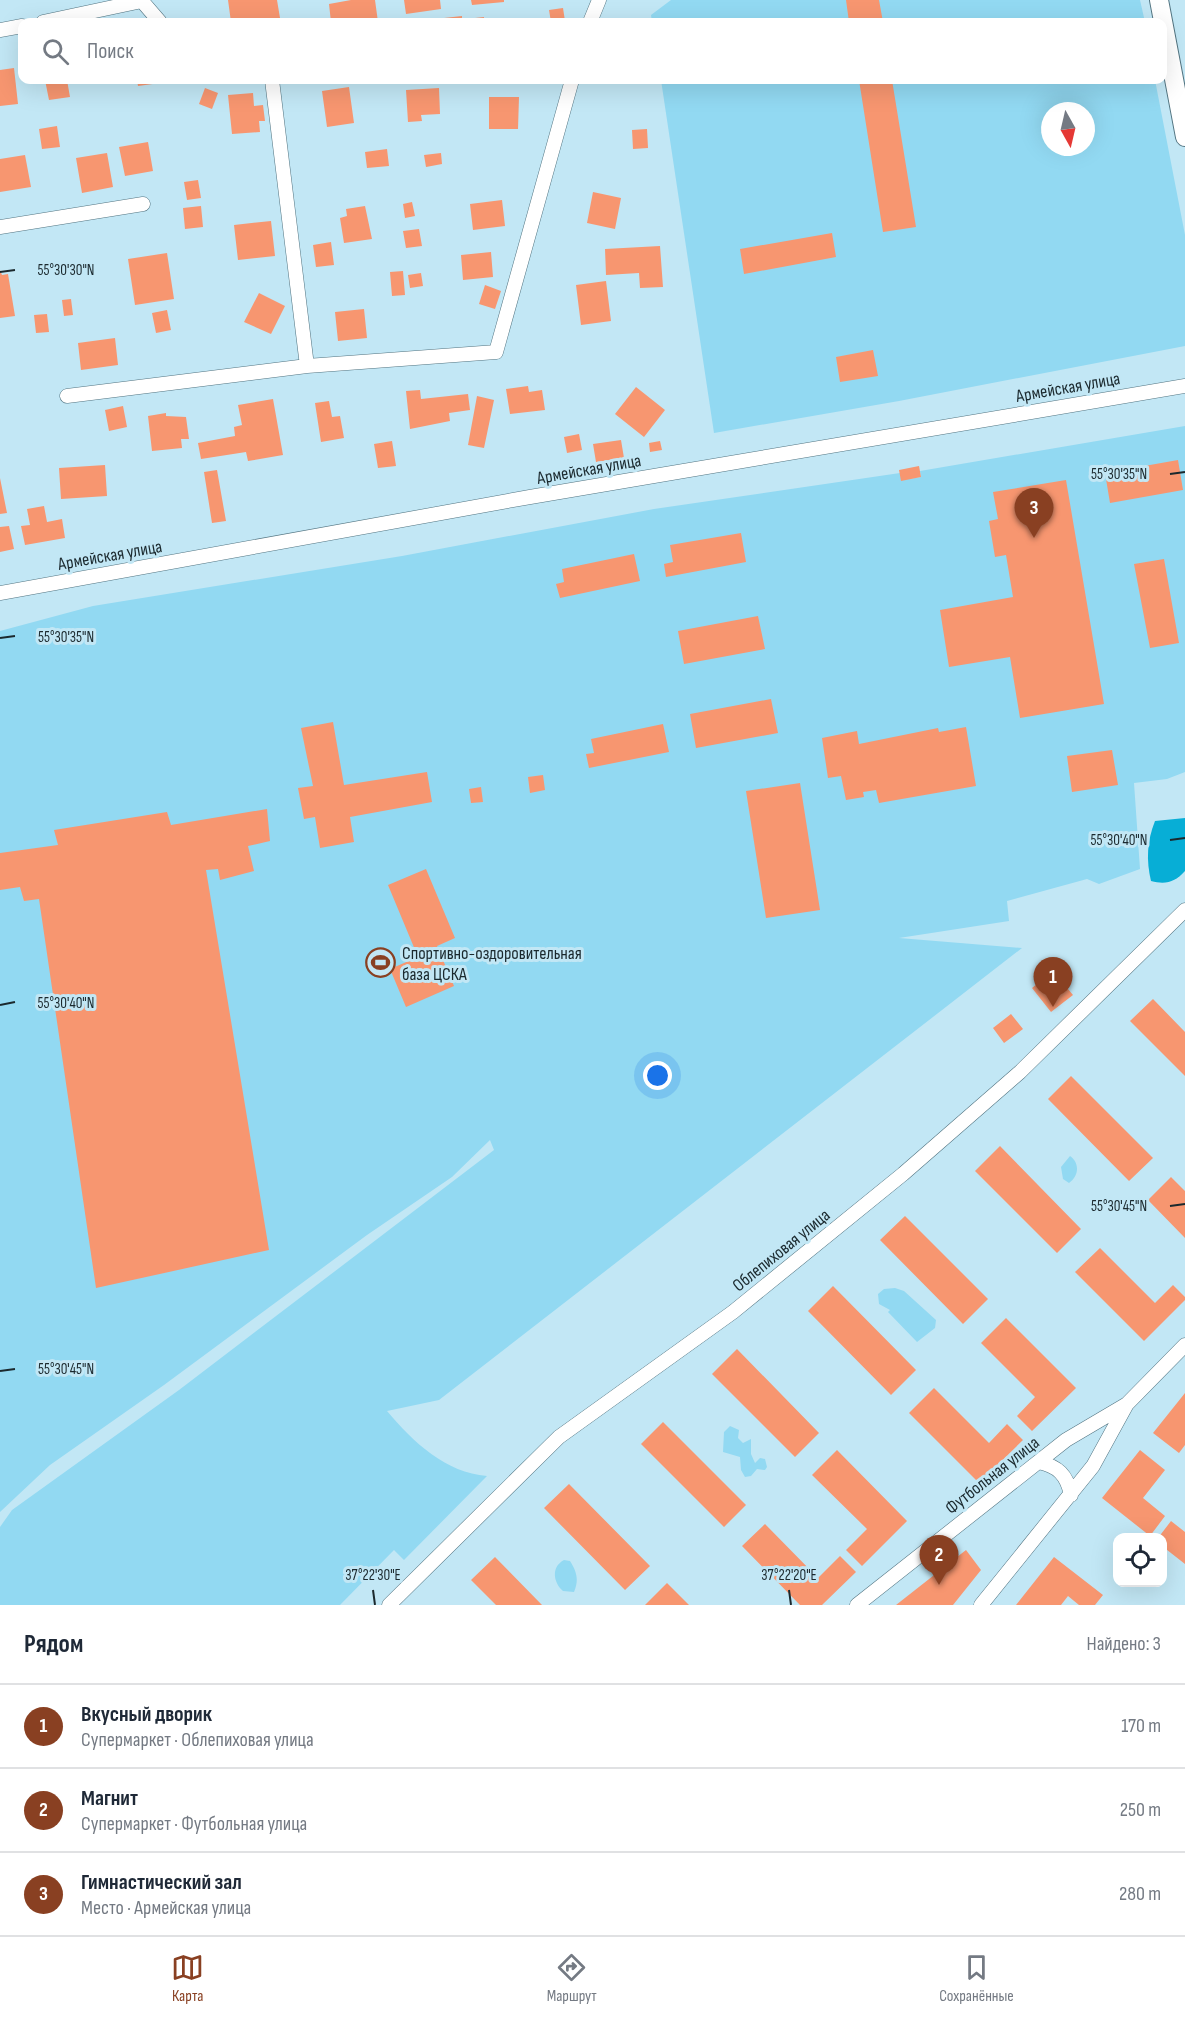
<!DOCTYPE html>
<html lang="ru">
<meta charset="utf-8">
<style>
body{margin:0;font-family:"Sofia Sans Condensed",sans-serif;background:#f6f6f7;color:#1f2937}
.controls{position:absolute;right:18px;bottom:18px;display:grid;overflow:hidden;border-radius:12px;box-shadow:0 6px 24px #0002}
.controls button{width:54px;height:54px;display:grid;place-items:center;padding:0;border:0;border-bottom:2px solid #e0e1e3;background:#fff;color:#1f2937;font:30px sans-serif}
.compass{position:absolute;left:1041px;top:102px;width:54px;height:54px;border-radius:50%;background:#fff;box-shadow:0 6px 24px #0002;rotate:172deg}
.you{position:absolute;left:658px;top:1076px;width:21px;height:21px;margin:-15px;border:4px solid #fff;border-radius:50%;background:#1a73e8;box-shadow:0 0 0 9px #1a73e833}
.badge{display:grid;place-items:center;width:39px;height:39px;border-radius:50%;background:#894022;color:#fff;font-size:20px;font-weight:700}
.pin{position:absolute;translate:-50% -50px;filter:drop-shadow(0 2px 3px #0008)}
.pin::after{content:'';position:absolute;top:32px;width:21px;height:18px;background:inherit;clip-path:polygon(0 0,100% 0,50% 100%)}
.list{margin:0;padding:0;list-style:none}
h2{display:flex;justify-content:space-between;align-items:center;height:78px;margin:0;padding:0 24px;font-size:26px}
h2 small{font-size:20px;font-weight:400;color:#747a83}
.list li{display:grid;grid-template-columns:39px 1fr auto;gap:18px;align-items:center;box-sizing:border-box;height:84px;padding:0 24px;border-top:2px solid #e0e1e3}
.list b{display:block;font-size:22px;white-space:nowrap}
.list p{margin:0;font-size:20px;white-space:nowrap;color:#747a83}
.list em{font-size:20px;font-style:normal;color:#747a83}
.icon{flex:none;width:33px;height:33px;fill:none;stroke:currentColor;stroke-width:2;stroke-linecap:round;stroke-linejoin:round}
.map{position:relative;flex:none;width:1185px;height:1605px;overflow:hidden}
.search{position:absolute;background:#fff;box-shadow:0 6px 24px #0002;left:18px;right:18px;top:18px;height:66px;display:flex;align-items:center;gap:15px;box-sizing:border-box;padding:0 21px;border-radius:12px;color:#747a83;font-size:22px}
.sheet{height:330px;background:#fff}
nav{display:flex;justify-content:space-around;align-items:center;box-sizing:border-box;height:84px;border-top:2px solid #e0e1e3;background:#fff;font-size:16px;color:#747a83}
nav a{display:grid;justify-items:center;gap:3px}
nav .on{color:#894022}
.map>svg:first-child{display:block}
.green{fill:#92d9f2;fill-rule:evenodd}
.water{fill:#07aed6}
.building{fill:#f79670}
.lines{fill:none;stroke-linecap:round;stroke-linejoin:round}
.street-casing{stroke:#527481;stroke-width:15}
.secondary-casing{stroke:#527481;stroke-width:20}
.street{stroke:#fff;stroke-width:14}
.secondary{stroke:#fff;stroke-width:18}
.ticks{fill:none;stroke:#1b292e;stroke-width:2}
.labels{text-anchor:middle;stroke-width:6;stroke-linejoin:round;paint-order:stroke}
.street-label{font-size:18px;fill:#1b292e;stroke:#c2e7f5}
.poi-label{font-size:18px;fill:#1b292e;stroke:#c2e7f5;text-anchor:start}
.ticks-label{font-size:15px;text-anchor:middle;fill:#1b292e;stroke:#c2e7f5;stroke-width:6;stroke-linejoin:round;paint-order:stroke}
</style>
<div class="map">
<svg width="1185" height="1605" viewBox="0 0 1185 1605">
<rect width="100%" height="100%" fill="#c2e7f5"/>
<path class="green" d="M671,0H1140L1145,22H652L651,15Z
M661,80H1155L1185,235V346L899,401L714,433ZM1050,111H1086V147H1050Z
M1185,426V772L1167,779L1134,783L1140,869L1099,884L1087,879L1007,901L1009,921L899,938L1022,948L439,1400L387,1411C413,1442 446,1473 487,1476L404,1560L394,1550L340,1605H0V1527L12,1510L179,1390L494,1150L490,1140L452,1177L367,1235L164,1385L50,1465L0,1512V631L93,606L402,556L654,509L900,473L902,480L921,477L920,471Z
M1070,1156C1080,1163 1079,1176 1069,1183L1063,1179L1061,1167Z
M884,1289L895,1288L904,1291L936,1320L935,1328L917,1342L888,1312L890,1310L879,1304L878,1294Z
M730,1426L739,1430L738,1438L743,1443L751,1439V1454L755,1463L760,1458L765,1459L767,1467L765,1470L757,1469L751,1476L745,1477L741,1470L740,1457L723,1452L724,1432Z
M564,1560L570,1561C577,1572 579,1580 574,1592L563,1591C553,1582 551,1567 564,1560Z"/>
<path class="water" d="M1185,818V871C1175,882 1166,885 1151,881C1146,860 1147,841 1155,821Z"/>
<path class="building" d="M228,0H277L280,18L231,22Z
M351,0H375L378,22H331L329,4Z
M404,0H440L441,9L406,14Z
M471,0H504V2L472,5Z
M846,0H879L883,22H849Z
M563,8L565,21L551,22L549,10Z
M462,16V22H445L444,18Z
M484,17V22H467L466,19Z
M14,68L18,104L0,106V70Z
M45,80H67L70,97L49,100Z
M137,80H167V82L138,86Z
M859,80H892L916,227L883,232Z
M349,87L354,123L327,127L322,91Z
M205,88L218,93L212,109L199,104Z
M439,88L440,114L421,115L422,121L408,122L406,90Z
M253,93L254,106L263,105L265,121H259L260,132L232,134L228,95Z
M489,97H519L518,129H489Z
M57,126L60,147L42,149L39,129Z
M647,129L648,148L633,149L632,130Z
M148,142L153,171L125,176L119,147Z
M387,149L389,166L367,168L365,152Z
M107,153L113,187L82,193L76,158Z
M441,153L442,164L426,167L424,155Z
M25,155L31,187L0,192V159Z
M198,180L201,198L187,200L184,182Z
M593,192L621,198L615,229L587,223Z
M502,200L505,226L473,230L470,204Z
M412,202L415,216L405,218L403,204Z
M201,206L203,227L185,229L183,208Z
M365,206L372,239L344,243L340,218L347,216L346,209Z
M271,221L275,256L238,260L234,225Z
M419,229L422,246L406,248L403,231Z
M832,233L836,257L744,274L740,249Z
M331,242L334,265L316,267L313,245Z
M660,246L663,287L640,288L639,273L606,275L605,249Z
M491,252L493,277L463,280L461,255Z
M167,253L174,299L135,305L128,259Z
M0,270L2,275L8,274L15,316L0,318Z
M403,271L405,295L392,296L390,272Z
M421,273L423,286L410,288L408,275Z
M606,281L611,321L581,325L576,285Z
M485,285L501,291L495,309L479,304Z
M259,293L285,306L271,334L244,322Z
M71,299L73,315L64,316L62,300Z
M364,309L367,338L338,341L335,312Z
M167,310L171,330L156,333L152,313Z
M47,314L49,332L36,333L34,315Z
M115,338L118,365L81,370L78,343Z
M873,350L878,376L840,382L836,357Z
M528,386L529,392L542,390L545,410L510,414L506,389Z
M636,387L665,410L644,437L615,414Z
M420,390L421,399L468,394L470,410L449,413L450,421L410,429L406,391Z
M477,396L494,400L484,448L468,445Z
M273,399L283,455L248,461L246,452L201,459L198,443L235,436L234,427L242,425L238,405Z
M329,401L332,417L340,416L344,438L321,442L315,403Z
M123,406L127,427L109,431L105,410Z
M166,413V416L186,417L189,439H181L182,448L152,451L148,416Z
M579,434L582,450L567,453L564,437Z
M621,440L624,458L596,462L593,444Z
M392,441L396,466L378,468L374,444Z
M660,441L662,450L650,452L649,443Z
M1178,460L1183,490L1110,503L1105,473Z
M105,465L107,496L61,499L59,468Z
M919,466L921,477L901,481L899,470Z
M217,470L226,521L212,523L204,472Z
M0,478L7,513L0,514Z
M1066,480L1104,704L1020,718L1010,657L949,667L940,610L1013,597L1006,555L995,557L989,521L998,519L993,492Z
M44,506L47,522L62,519L65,538L25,545L21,526L30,525L27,509Z
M9,526L14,549L0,552V527Z
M741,533L746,562L666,577L664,564L673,562L670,545Z
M634,554L640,581L560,598L556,584L564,582L562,569Z
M1164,559L1179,643L1150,648L1134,564Z
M758,616L765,649L684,664L678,631Z
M771,699L778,733L696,748L690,714Z
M333,722L344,785L427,772L432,802L350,817L354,842L320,848L315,817L304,819L298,788L313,786L301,728Z
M663,724L669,752L589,768L586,754L594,753L591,739Z
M966,727L976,786L879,803L876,790L863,792L864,797L846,800L841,776L828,778L822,738L857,731L859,744L938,728L939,732Z
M1112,750L1118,785L1072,792L1067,756Z
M543,775L545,790L530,793L528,777Z
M800,783L820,910L766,918L746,791Z
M481,787L483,802L471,803L469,789Z
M267,809L270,841L248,846L254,871L220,880L218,869L206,870L269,1250L96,1288L39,899L24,901L20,887L0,890V853L58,845L54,830L167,812L171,825Z
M426,869L455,938L437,946L454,986L406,1007L390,969L418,957L388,885Z
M1053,971L1073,995L1051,1012L1032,988Z
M1153,999L1185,1032V1076L1130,1021Z
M1011,1014L1023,1029L1004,1043L993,1028Z
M1071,1076L1153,1158L1129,1181L1048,1099Z
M1000,1146L1081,1229L1057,1253L975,1171Z
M1171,1177L1185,1191V1238L1148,1200Z
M905,1216L988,1299L963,1324L880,1240Z
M1100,1248L1155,1303L1173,1285L1185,1297V1300L1144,1341L1075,1272Z
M833,1286L916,1370L891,1395L808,1311Z
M1006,1318L1076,1388L1032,1431L1017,1416L1035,1397L981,1343Z
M737,1349L819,1433L795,1457L712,1374Z
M934,1388L989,1443L1007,1424L1023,1440L979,1483L909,1413Z
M1185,1393V1445L1179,1453L1153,1433Z
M663,1422L746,1505L724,1527L641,1444Z
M837,1450L907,1521L862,1566L846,1550L867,1529L812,1475Z
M1140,1450L1165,1470L1143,1498L1165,1516L1150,1536L1102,1498Z
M569,1484L650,1566L625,1590L544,1508Z
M1171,1521L1185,1532V1564L1162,1546V1538H1158Z
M765,1524L818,1578L840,1556L856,1572L822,1605H800L742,1546Z
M966,1550L981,1570L953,1605H896Z
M495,1557L542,1605H496L471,1580Z
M1054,1557L1103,1595L1095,1605H1079L1068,1596L1061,1605H1016Z
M667,1583L689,1605H645Z"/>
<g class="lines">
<defs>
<path id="street" d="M141,0L160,22
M43,22L142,1
M590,22L599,0
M0,30L22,26
M272,80L307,366L496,352L572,80
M0,227L143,204
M67,396L307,366
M0,593L530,497L1185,386
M1038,1462C1058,1466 1067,1475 1071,1495
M389,1605L559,1437L733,1312L903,1174L1020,1072L1185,910
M857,1605L1066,1440L1127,1404L1185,1345
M981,1605L1093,1466L1127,1404"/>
<path id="secondary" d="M1159,0L1185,137"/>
</defs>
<use href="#street" class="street-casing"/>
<use href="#secondary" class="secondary-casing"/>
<use href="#street" class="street"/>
<use href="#secondary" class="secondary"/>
</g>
<path class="ticks" d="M0,272L15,270M1170,474L1185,472M0,638L15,636M1170,840L1185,838M0,1005L15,1002M1170,1206L1185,1204M0,1371L15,1369M373,1590L375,1605M789,1590L791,1605"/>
<defs>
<symbol id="stadium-ring" viewBox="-11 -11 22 22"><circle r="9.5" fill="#c2e7f5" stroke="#894022" stroke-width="1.5"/><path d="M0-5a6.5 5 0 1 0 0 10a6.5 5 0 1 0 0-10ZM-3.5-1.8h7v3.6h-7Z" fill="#894022"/></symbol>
</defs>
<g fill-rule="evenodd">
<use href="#stadium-ring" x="364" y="946" width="33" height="33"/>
</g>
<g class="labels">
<g class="street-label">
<text transform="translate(1068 387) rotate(-10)" y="6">Армейская улица</text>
<text transform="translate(589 469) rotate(-10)" y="6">Армейская улица</text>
<text transform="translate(110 555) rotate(-10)" y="6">Армейская улица</text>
<text transform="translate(781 1250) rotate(-39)" y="6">Облепиховая улица</text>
<text transform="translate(992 1475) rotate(-38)" y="6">Футбольная улица</text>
</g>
<g class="poi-label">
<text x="402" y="959">Спортивно-оздоровительная<tspan x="402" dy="21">база ЦСКА</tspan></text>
</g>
</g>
<g class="ticks-label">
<text x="66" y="275">55°30'30"N</text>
<text x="1119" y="479">55°30'35"N</text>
<text x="66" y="642">55°30'35"N</text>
<text x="1119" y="845">55°30'40"N</text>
<text x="66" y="1008">55°30'40"N</text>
<text x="1119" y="1211">55°30'45"N</text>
<text x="66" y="1374">55°30'45"N</text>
<text x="373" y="1580">37°22'30"E</text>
<text x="789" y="1580">37°22'20"E</text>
</g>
</svg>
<div class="controls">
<button><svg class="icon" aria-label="locate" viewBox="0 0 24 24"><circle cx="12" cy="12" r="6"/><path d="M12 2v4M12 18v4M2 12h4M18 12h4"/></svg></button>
</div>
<svg class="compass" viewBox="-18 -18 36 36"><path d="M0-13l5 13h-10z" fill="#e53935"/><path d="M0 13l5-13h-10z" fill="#747a83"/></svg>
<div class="you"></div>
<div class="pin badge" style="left:1053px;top:1007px">1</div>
<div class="pin badge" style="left:939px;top:1585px">2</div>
<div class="pin badge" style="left:1034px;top:538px">3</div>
<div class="search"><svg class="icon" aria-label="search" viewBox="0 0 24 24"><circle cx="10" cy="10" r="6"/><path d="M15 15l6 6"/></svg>Поиск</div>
</div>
<section class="sheet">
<h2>Рядом<small>Найдено: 3</small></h2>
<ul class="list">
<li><span class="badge">1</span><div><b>Вкусный дворик</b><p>Супермаркет · Облепиховая улица</p></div><em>170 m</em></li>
<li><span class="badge">2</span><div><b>Магнит</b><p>Супермаркет · Футбольная улица</p></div><em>250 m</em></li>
<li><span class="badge">3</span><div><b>Гимнастический зал</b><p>Место · Армейская улица</p></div><em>280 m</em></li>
</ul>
</section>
<nav>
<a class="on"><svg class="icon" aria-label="map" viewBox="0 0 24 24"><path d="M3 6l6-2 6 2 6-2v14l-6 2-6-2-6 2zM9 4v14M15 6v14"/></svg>Карта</a>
<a><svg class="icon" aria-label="directions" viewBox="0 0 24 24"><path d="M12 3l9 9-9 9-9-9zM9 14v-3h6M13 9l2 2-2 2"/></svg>Маршрут</a>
<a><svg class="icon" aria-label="saved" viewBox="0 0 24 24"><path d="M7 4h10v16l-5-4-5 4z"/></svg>Сохранённые</a>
</nav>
